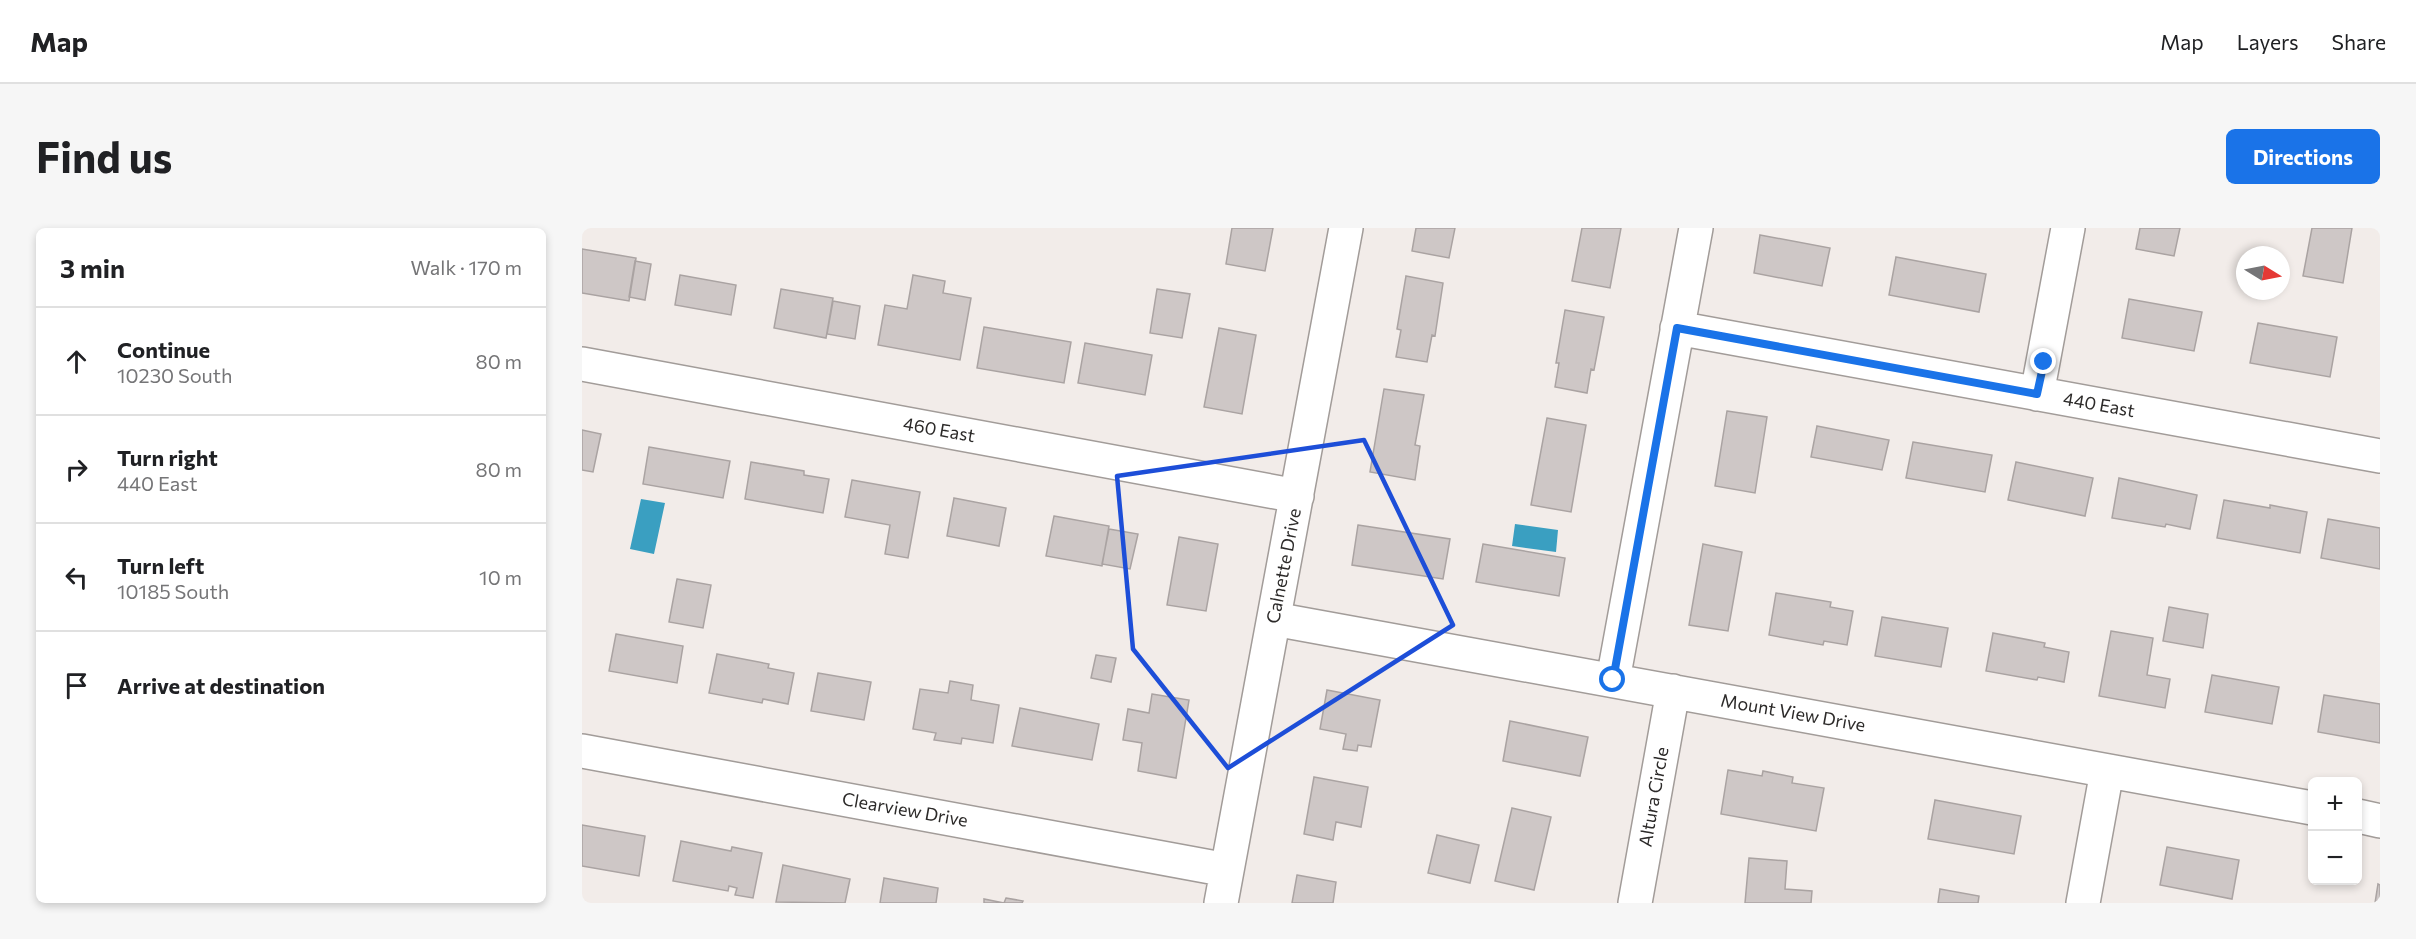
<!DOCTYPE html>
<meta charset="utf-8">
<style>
body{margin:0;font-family:Commissioner,sans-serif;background:#f6f6f6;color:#202124}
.controls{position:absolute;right:18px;bottom:18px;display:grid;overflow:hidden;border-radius:9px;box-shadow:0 3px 9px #0003}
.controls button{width:54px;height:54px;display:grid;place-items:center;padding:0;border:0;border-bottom:2px solid #e0e0e0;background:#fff;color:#202124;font:30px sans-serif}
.compass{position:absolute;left:1654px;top:18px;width:54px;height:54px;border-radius:50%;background:#fff;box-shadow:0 3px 9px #0003;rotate:100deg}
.stop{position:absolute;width:18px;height:18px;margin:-14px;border:4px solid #1a73e8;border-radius:50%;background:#fff}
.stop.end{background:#1a73e8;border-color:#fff;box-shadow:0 2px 6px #0008}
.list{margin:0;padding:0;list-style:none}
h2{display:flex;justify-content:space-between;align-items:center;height:78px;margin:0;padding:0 24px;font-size:26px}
h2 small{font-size:20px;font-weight:400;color:#757577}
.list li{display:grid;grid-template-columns:39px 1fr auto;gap:18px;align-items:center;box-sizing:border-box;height:108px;padding:0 24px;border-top:2px solid #e0e0e0}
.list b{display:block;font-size:22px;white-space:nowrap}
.list p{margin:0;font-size:20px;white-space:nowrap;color:#757577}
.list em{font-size:20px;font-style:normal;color:#757577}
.icon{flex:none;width:33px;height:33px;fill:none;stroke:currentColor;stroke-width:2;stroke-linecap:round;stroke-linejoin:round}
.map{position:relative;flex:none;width:1798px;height:675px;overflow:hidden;border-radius:9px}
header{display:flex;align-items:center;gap:36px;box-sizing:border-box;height:84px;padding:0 30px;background:#fff;border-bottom:2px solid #e0e0e0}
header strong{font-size:28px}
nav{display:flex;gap:33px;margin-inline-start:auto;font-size:21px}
.intro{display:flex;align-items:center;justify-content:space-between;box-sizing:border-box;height:144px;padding:0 36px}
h1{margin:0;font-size:42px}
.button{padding:15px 27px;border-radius:9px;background:#1a73e8;color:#fff;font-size:21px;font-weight:700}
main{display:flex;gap:36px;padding:0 36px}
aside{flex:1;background:#fff;border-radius:9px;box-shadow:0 3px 9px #0003}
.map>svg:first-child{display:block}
.water{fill:#3a9fc1}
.building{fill:#cec7c6;stroke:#aaa3a2;stroke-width:1.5}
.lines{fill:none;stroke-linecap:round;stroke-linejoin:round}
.minor-casing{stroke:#a29c99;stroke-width:36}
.minor{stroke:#fff;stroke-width:33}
.route{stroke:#1a73e8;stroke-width:8}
.marked{fill:none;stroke:#1d4ed8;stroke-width:4.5;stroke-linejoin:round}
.labels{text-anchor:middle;stroke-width:4.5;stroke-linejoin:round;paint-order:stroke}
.street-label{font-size:18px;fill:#2c2a29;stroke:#fff}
</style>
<header>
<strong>Map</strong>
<nav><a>Map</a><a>Layers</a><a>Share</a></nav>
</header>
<div class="intro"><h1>Find us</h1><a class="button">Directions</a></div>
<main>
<aside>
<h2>3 min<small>Walk · 170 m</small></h2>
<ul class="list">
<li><svg class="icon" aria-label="ahead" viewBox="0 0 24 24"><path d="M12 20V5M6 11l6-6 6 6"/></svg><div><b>Continue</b><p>10230 South</p></div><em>80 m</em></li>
<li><svg class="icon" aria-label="right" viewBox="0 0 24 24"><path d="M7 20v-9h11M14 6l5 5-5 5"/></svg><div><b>Turn right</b><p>440 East</p></div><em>80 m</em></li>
<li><svg class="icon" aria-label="left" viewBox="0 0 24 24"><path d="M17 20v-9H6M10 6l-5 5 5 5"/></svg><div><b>Turn left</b><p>10185 South</p></div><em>10 m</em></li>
<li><svg class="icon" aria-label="arrive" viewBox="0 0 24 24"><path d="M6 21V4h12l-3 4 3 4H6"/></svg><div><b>Arrive at destination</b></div></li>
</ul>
</aside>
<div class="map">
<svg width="1798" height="675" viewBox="0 0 1798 675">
<rect width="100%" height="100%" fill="#f2ece9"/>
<path class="water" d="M59,271L83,275L72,326L48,321Z
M933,296L976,302L974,324L930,318Z"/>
<path class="building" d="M650,0H691L683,43L644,36Z
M834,0H873L867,30L830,23Z
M1000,0H1039L1028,60L990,53Z
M1558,0H1598L1592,28L1554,21Z
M1730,0H1770L1761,55L1721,48Z
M1178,7L1248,20L1240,58L1172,45Z
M0,21L54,30L47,73L0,65Z
M1314,29L1404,46L1397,84L1307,67Z
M53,33L69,36L63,72L47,69Z
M98,47L154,57L149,87L93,77Z
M331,47L363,53L361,65L389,70L378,132L296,117L303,77L325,81Z
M824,48L861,55L853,108L850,107L845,134L814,129L819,102L815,101Z
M199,61L251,70L244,110L192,100Z
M575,61L608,66L600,110L568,105Z
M1547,71L1620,84L1612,123L1540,110Z
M251,73L278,78L273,111L245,106Z
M983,82L1022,89L1012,142L1009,141L1005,165L973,159L977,135H974Z
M1676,95L1755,109L1748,149L1668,135Z
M402,99L489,114L482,155L395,140Z
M637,100L674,107L660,186L622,179Z
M503,115L570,127L563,167L496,155Z
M802,161L842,167L833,217L838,218L833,252L788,244Z
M1145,183L1185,189L1173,265L1133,258Z
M965,190L1004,197L989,284L949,277Z
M1235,198L1307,212L1300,242L1229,229Z
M0,202L19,206L11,244L0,242Z
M1331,214L1410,227L1403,264L1324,250Z
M67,219L148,233L141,270L61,256Z
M169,234L222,243V247L247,251L241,285L163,271Z
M1434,234L1511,250L1503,288L1426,272Z
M1537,250L1615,267L1608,301L1584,296L1583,299L1530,290Z
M270,252L338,264L326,330L303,326L308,297L263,289Z
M372,270L424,280L417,318L365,308Z
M1642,272L1688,280V277L1725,284L1718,325L1635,310Z
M472,288L527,298L520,338L464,328Z
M1746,291L1798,300V341L1739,330Z
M776,297L868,311L861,351L770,337Z
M527,301L556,306L548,341L520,336Z
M597,309L636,316L624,383L585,377Z
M901,316L983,330L977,368L894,354Z
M1121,316L1160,324L1146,403L1107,397Z
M95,351L129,357L121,400L87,394Z
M1194,365L1249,374L1248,379L1271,383L1265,417L1242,413L1241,417L1187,407Z
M1587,379L1626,386L1621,420L1581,413Z
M1300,389L1366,400L1359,439L1293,428Z
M1529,403L1571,410L1565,447L1588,451L1583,480L1517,468Z
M1411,405L1463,415L1462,419L1487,424L1482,454L1456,449L1455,452L1404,443Z
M34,406L101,418L95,455L27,443Z
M135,426L187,436L186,440L212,445L206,476L181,471L180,475L127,465Z
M514,427L534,430L529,454L509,450Z
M236,445L289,454L282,492L229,483Z
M1630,447L1697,459L1690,496L1623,484Z
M368,453L391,457L389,472L417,477L411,515L380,510L379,516L352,512L354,505L331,501L338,461L366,465Z
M745,462L798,472L789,519L776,517L775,523L761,521L764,506L738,501Z
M570,466L607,472L594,550L556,543L560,515L541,512L546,481L567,485Z
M1742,467L1798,476V515L1736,504Z
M438,480L517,496L510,532L430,518Z
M928,493L1006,509L998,548L921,533Z
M1146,542L1180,548L1181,543L1211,549L1210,555L1242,560L1234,603L1139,586Z
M732,549L786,559L779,599L754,594L751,612L722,606Z
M1353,572L1439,588L1432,626L1346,611Z
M930,580L969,589L952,662L913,653Z
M0,597L63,608L57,648L0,638Z
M855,607L897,617L888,655L846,645Z
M99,613L149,623L150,619L180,625L171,670L153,667L155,660L147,658L146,663L91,653Z
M1585,619L1657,632L1650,671L1578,657Z
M1167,630L1205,633L1203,661L1230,663L1229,675H1163Z
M201,637L268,651L263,675L194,674Z
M715,647L754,654L751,675H710Z
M302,650L356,660L354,675H298Z
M1796,656L1798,657V675H1793Z
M1358,661L1397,668L1396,675H1356Z
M424,670L441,673L440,675H402V671L422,675Z"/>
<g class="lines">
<defs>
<path id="minor" d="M1095,100L1798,228
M0,136L715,268
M1455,166L1486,0
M692,391L1730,580
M1031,452L1114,0
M0,523L645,642
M1776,588L1798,593
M639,675L764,0
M1053,675L1091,463
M1501,675L1525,543"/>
</defs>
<use href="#minor" class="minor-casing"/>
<use href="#minor" class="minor"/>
</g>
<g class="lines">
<path class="route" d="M1031,452L1095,100L1455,166L1462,134"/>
</g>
<path class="marked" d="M782,212L871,397L646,540L551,421L535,248Z"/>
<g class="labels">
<g class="street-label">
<text transform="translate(1517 177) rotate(10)" y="6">440 East</text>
<text transform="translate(357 202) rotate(10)" y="6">460 East</text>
<text transform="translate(702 338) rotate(-79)" y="6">Calnette Drive</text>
<text transform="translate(1211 485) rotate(10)" y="6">Mount View Drive</text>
<text transform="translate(1072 569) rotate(-80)" y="6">Altura Circle</text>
<text transform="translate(323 582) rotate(10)" y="6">Clearview Drive</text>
</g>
</g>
</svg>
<div class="controls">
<button>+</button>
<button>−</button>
</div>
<svg class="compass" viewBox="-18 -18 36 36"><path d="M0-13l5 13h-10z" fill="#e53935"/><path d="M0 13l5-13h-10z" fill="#757577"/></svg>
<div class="stop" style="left:1031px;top:452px"></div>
<div class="stop end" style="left:1462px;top:134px"></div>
</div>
</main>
